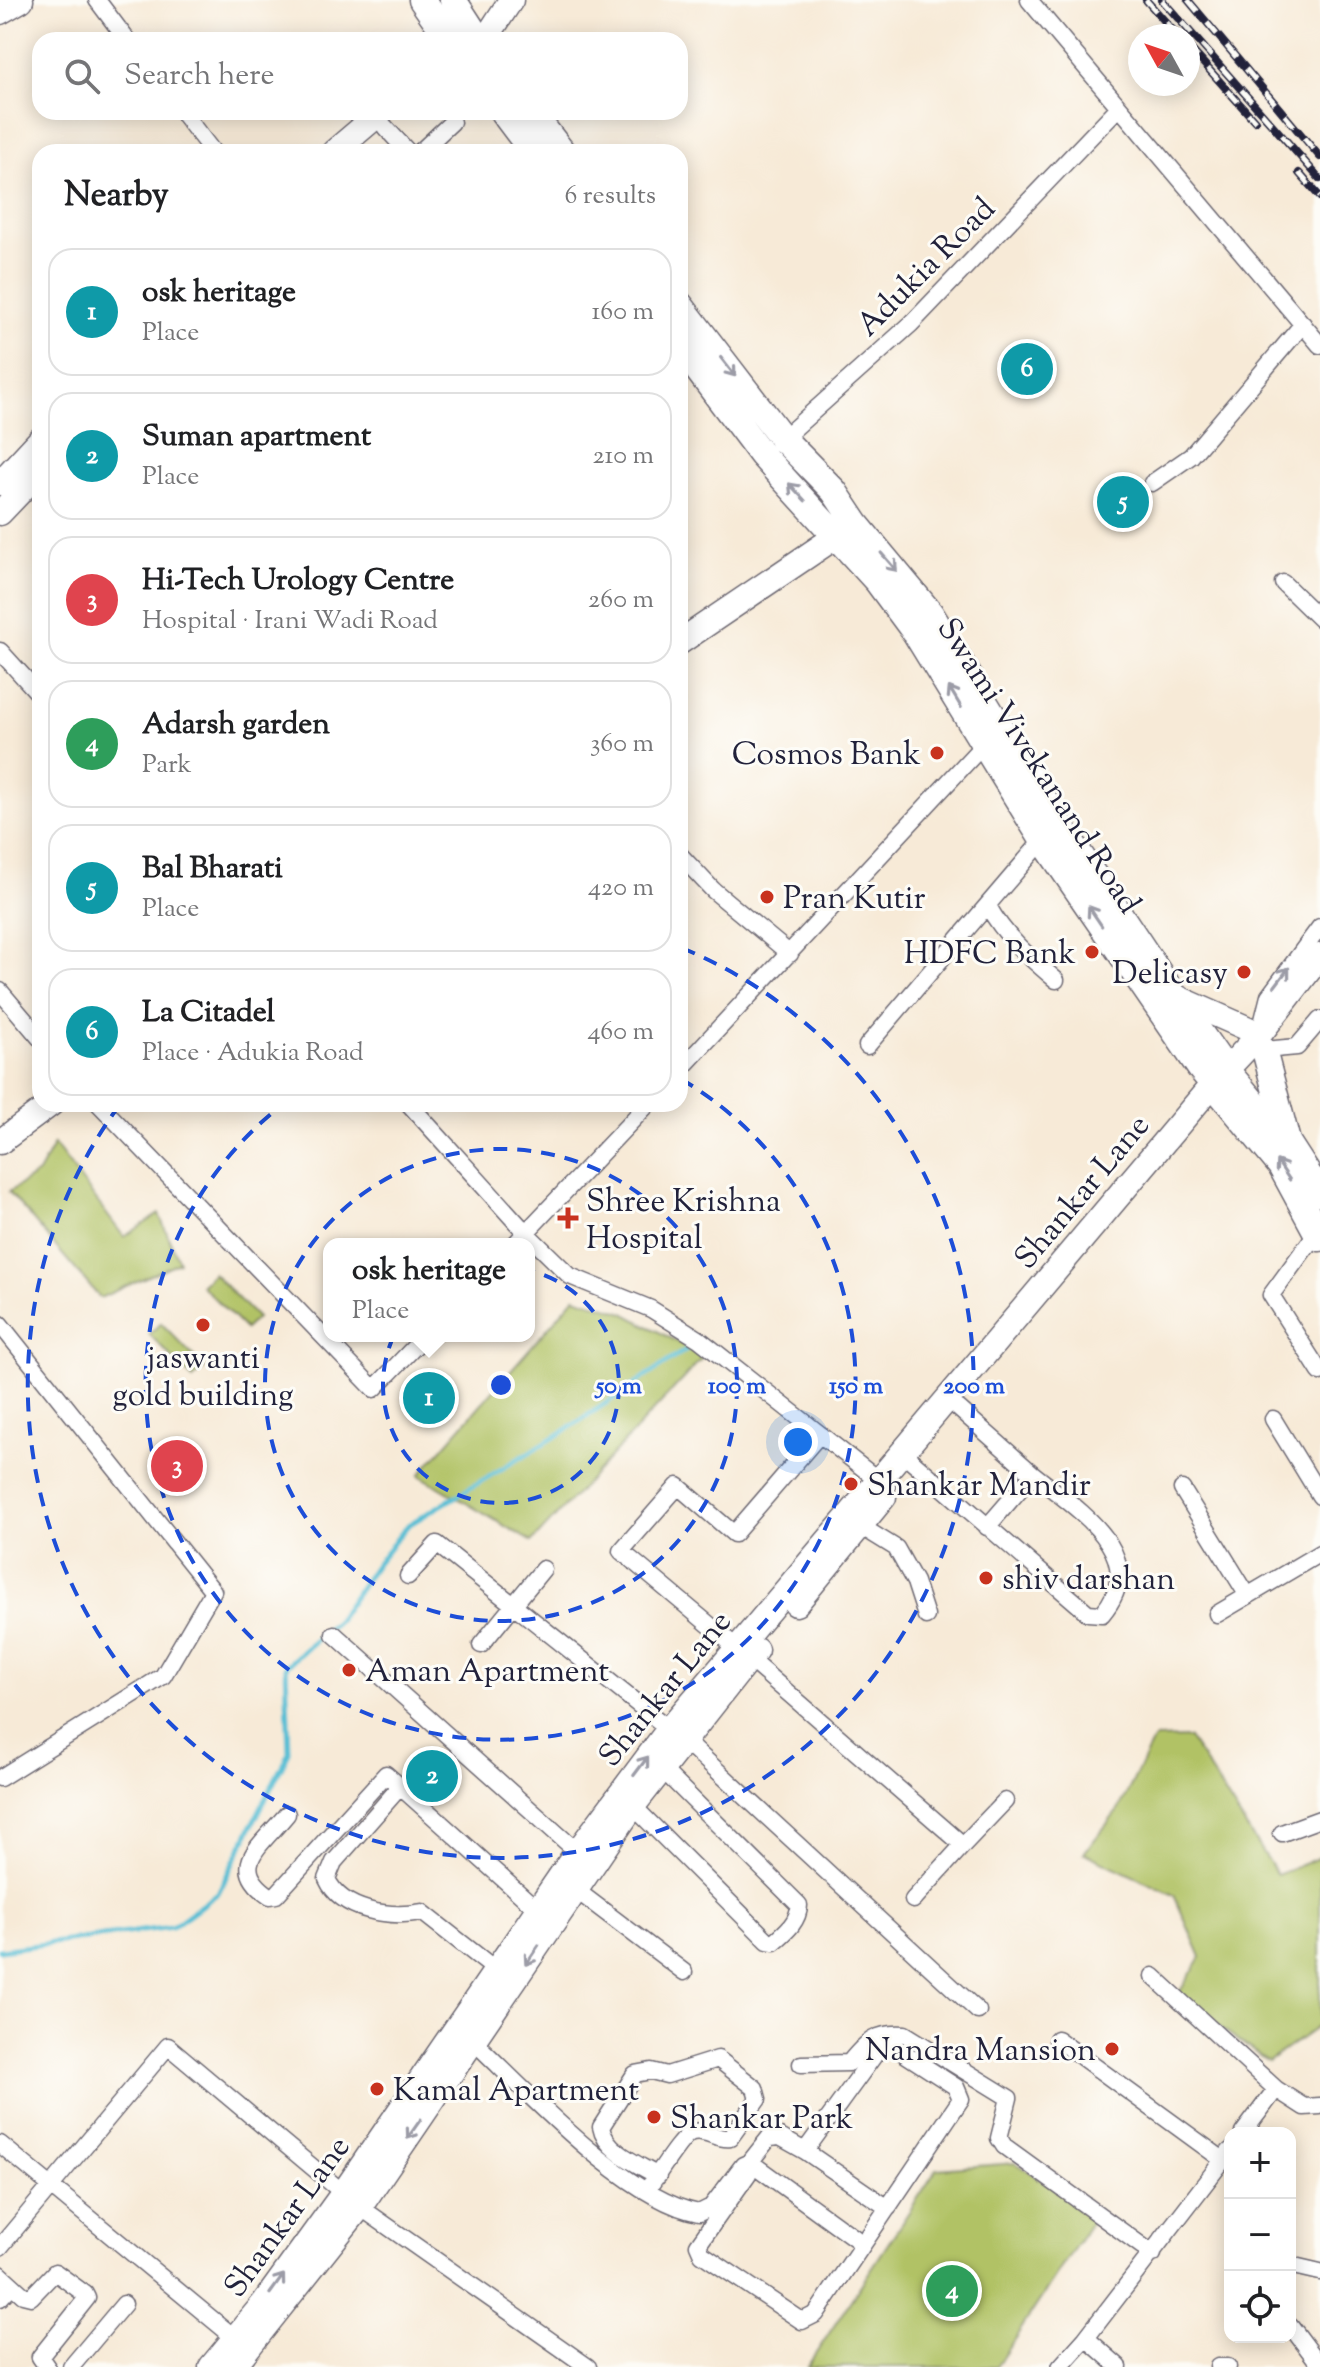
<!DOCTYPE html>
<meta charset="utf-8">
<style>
body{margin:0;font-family:"Sorts Mill Goudy",serif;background:#f6f6f6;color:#202124}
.controls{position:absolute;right:24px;bottom:24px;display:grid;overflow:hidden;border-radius:16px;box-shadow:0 4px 20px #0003}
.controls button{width:72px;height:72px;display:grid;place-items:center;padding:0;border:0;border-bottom:2px solid #e0e0e0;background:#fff;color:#202124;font:40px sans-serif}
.compass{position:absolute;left:1128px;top:24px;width:72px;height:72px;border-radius:50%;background:#fff;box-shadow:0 4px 20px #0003;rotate:310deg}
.you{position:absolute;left:798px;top:1442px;width:28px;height:28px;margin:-20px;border:6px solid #fff;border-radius:50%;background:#1a73e8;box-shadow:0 0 0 12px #1a73e833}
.badge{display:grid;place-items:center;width:52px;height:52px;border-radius:50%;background:#c8321e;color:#fff;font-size:26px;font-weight:700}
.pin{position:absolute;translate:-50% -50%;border:4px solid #fff;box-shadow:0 2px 8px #0006}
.popup{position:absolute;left:323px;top:1238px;width:212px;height:104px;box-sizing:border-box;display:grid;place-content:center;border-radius:16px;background:#fff;filter:drop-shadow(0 2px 6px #0005);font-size:26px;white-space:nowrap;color:#757577}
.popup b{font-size:30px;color:#202124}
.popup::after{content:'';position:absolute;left:50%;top:100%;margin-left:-16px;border:16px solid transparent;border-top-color:#fff}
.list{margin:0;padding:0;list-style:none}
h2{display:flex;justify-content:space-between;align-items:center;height:104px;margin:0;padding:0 32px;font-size:34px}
h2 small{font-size:26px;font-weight:400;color:#757577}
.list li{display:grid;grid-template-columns:52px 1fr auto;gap:24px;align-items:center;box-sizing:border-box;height:128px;margin:0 16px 16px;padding:0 16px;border:2px solid #e0e0e0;border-radius:24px}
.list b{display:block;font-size:30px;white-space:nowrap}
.list p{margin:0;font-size:26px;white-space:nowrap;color:#757577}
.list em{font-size:26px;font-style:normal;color:#757577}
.icon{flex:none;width:44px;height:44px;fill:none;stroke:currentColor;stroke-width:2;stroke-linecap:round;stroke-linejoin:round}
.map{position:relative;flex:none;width:1320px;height:2367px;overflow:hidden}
.search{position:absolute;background:#fff;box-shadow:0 4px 20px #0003;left:32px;top:32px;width:656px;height:88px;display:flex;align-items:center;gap:20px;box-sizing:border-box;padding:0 28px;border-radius:24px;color:#757577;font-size:30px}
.panel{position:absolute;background:#fff;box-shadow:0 4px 20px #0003;left:32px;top:144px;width:656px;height:968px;border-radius:24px}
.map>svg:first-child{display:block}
.green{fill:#b1c265;stroke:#6a7250;stroke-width:2}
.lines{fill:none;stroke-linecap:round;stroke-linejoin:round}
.stream{stroke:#57bed4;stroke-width:5}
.street-casing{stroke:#6d6872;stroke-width:19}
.secondary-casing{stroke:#6d6872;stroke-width:27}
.primary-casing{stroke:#6d6872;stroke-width:29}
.street{stroke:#fff;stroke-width:16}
.secondary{stroke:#fff;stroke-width:24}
.primary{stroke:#fff;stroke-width:26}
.rail-casing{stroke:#22223b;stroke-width:8}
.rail{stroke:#fdfcf7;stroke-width:5;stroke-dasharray:15;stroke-linecap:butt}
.oneway{stroke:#9c9ca7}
.ring{fill:none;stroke:#1d4ed8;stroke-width:4;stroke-dasharray:14 10}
.poi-dot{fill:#c8321e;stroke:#fdfcf7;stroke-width:3}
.labels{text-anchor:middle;stroke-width:6;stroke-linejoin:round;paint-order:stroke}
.street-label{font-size:32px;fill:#22223b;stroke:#fdfcf7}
.poi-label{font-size:32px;fill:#22223b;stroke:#fdfcf7;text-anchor:start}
.centre{fill:#1d4ed8;stroke:#fdfcf7;stroke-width:4}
.ring-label{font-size:24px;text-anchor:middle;font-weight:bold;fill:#1d4ed8;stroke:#fdfcf7;stroke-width:6;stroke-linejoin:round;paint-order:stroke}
</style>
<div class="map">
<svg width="1320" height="2367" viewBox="0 0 1320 2367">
<rect width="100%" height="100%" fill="#fdfcf7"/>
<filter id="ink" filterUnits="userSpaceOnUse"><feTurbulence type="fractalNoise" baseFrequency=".0125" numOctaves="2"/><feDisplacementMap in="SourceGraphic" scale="16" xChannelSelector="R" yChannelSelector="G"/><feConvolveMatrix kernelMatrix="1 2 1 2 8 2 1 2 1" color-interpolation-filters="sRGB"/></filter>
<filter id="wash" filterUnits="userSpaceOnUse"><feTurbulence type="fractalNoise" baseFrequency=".006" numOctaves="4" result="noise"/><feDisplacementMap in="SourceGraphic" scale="32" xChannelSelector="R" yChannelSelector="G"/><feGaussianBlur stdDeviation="1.8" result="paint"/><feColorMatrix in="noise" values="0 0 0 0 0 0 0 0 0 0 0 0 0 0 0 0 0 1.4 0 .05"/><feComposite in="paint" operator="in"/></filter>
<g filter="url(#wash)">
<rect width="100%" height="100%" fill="#f7ead7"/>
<path class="green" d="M54,1144L124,1237L159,1214L179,1262L100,1298L9,1192L38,1173Z
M213,1273L257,1318L245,1329L201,1285Z
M575,1297L622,1312L704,1356L532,1542L419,1475Z
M161,1323L205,1368L193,1379L149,1334Z
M1189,1738L1277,1875L1320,1857V2025L1268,2062L1177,1996L1201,1957L1174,1895L1084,1853L1119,1809L1154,1739Z
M1016,2163L1096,2215L996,2367H807L937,2169Z"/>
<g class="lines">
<path class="stream" d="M0,1950L172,1927L218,1893L289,1752L286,1666L338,1620L376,1564L408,1525L563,1432L687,1349"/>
</g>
</g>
<g filter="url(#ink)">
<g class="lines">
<defs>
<path id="street" d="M97,0L127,40
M1029,0L1320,345
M182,112L213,152
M385,127L408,152
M420,152L452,122
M778,443L911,324L1118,108
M1152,483L1191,456L1303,324
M1283,583L1320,619
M0,651L40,695
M680,855L713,890L790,954
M988,906C1005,937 1029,957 1056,980
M0,991L40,1038
M1261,1028L1269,996L1320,927
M867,1046L1043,840
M1264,1050L1297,1047L1320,1020
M680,1070L984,744
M99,1104L374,1389L425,1336
M409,1104L526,1233L570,1276L651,1309L699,1339L887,1487
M1317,1232L1271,1295L1320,1372
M515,1244L648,1104
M0,1324L213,1591L163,1676L0,1778
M958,1408L1033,1474
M1273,1419L1320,1496
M912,1461L1088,1613L1102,1614C1153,1554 1075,1508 1033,1474L987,1527
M1182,1489L1248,1596
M862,1527L896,1548L915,1582L926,1616
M408,1576L437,1544L669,1729
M1217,1614L1320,1553
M334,1634L582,1856
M481,1645L543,1569
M737,1648L621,1551L678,1486L734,1534L820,1434
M749,1659L963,1845L913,1900
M684,1740L978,2011
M399,1788L334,1862L327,1879C342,1912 391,1918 422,1912L497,1971
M633,1806L768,1941L774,1942C786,1932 799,1921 799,1905L662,1769
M287,1814C262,1845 226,1866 270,1896L276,1895L386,1774L539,1911
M1282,1833L1320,1819
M963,1845L1005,1801
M576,1890L684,1972
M1153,1976L1276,2089
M468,2036C524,2088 625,2200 699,2213L711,2207L743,2165L750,2162L769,2138L780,2137L805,2151L881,2046L888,2043L956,2087L961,2099L816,2314L802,2321L702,2254L698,2245L748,2174L750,2162L863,2244
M1057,2039L1223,2160
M801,2064L849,2063C867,2041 876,2032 905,2034L1009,2098L999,2138L1004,2146L1153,2254
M1243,2133L1276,2089L1304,2107L1320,2106
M0,2144L241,2343
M805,2151L888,2208
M646,2191C655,2180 682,2134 693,2132C706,2129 717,2140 730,2138L758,2099L755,2088L718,2059L667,2075L651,2071L635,2074L601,2127C605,2151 638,2164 658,2176
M0,2247L168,2046L360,2207L588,2367
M1290,2265L1320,2272
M0,2274L23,2295L31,2297L55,2272L85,2294L87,2298L40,2357L47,2367
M0,2298L12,2285
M1290,2325L1320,2365
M71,2367L124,2304
M1060,2367L1086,2338
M1119,2367L1086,2338L1230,2151
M1218,2367H1228"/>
<path id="secondary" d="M0,12L21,0
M485,40L511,0
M334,152L381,112
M0,483L40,440
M0,513L40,471
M680,642L850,527
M1174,996L1260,1034
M1264,1050L1289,1145
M0,1142L51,1104
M796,1604L884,1497
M211,2367L263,2304L344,2192L577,1852L669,1729L1212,1085L1260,1034L1320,956
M233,2367L360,2207L633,1806L756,1650"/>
<path id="primary" d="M422,0L450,40
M453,0L479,40
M503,112L533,152
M531,112L562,152
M680,305L783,439L834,491L856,524L930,613L1054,816L1174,996L1226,1070L1289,1145L1320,1193
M680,346L762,455L878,582L915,632L1043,840L1200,1068L1281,1166L1320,1238"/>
</defs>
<use href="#street" class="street-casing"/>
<use href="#secondary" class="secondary-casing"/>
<use href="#primary" class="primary-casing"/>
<use href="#street" class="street"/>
<use href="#secondary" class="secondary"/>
<use href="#primary" class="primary"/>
<defs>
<path id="rail" d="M1146,0L1178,36
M1162,0L1320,179
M1188,0L1320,157
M1188,46L1255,121
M1299,173L1320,197"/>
</defs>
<use href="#rail" class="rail-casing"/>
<use href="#rail" class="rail"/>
</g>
<defs><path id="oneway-shaft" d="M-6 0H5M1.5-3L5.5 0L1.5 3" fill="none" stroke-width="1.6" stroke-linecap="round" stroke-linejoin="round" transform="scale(2)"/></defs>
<g class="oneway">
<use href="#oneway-shaft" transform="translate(728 367) rotate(52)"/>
<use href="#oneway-shaft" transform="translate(797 492) rotate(-133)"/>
<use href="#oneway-shaft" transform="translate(889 562) rotate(49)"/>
<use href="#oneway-shaft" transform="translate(955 697) rotate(-121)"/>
<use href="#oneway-shaft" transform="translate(1095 916) rotate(-124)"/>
<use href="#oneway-shaft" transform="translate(1282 977) rotate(-53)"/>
<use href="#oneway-shaft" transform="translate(1283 1170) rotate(-124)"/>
<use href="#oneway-shaft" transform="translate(641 1766) rotate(-53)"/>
<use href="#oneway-shaft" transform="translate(532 1955) rotate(124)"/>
<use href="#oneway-shaft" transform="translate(414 2129) rotate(125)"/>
<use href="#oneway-shaft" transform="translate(277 2284) rotate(-54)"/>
</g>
</g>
<g class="ring">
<circle cx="501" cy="1385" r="118"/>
<circle cx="501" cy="1385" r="236"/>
<path d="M681 1079A355 355 0 1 1 282 1105"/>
<path d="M682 948A473 473 0 1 1 118 1107"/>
</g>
<g class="poi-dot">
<circle cx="937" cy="753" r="8"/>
<circle cx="767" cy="897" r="8"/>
<circle cx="1092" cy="952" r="8"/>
<circle cx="1244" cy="972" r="8"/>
<path d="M564 1206h8v8h8v8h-8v8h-8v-8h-8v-8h8z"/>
<circle cx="203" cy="1325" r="8"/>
<circle cx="851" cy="1484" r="8"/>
<circle cx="986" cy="1578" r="8"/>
<circle cx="349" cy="1670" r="8"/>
<circle cx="1112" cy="2049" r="8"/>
<circle cx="377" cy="2089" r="8"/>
<circle cx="654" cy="2117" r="8"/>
</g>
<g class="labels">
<g class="street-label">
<text transform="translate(925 266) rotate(-45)" y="11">Adukia Road</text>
<text transform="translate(1040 765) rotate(57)" y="11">Swami Vivekanand Road</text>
<text transform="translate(1081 1191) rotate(-50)" y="11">Shankar Lane</text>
<text transform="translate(664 1688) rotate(-51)" y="11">Shankar Lane</text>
<text transform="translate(286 2216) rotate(-54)" y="11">Shankar Lane</text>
</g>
<g class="poi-label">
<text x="921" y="764" text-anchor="end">Cosmos Bank</text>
<text x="783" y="908">Pran Kutir</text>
<text x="1076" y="963" text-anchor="end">HDFC Bank</text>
<text x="1228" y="983" text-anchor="end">Delicasy</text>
<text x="586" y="1211">Shree Krishna<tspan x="586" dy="37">Hospital</tspan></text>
<text x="203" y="1368" text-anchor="middle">jaswanti<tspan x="203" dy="37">gold building</tspan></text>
<text x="867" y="1495">Shankar Mandir</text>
<text x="1002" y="1589">shiv darshan</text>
<text x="365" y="1681">Aman Apartment</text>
<text x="1096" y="2060" text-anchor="end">Nandra Mansion</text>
<text x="393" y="2100">Kamal Apartment</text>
<text x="670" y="2128">Shankar Park</text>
</g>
</g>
<circle cx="501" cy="1385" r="12" class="centre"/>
<g class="ring-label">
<text x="619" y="1393">50 m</text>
<text x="737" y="1393">100 m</text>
<text x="856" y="1393">150 m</text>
<text x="974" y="1393">200 m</text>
</g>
</svg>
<div class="controls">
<button>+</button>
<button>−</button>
<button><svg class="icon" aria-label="locate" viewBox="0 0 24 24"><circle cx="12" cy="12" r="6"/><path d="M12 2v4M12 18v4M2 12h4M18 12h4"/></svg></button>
</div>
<svg class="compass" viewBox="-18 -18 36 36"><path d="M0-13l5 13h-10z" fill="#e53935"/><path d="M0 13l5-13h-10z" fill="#757577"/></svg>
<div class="you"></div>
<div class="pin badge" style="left:429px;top:1398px;background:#0f9aa8">1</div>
<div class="popup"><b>osk heritage</b>Place</div>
<div class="pin badge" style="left:432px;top:1776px;background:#0f9aa8">2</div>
<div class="pin badge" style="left:177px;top:1466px;background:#e0444e">3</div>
<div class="pin badge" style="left:952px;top:2291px;background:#2e9e5b">4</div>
<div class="pin badge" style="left:1123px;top:502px;background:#0f9aa8">5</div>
<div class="pin badge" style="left:1027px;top:369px;background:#0f9aa8">6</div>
<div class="search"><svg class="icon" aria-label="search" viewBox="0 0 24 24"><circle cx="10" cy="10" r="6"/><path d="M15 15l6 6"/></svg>Search here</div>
<section class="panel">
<h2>Nearby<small>6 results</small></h2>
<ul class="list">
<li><span class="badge" style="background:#0f9aa8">1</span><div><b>osk heritage</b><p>Place</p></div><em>160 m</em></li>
<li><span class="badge" style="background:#0f9aa8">2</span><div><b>Suman apartment</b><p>Place</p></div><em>210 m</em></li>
<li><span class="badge" style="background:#e0444e">3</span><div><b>Hi-Tech Urology Centre</b><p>Hospital · Irani Wadi Road</p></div><em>260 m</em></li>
<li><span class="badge" style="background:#2e9e5b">4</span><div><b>Adarsh garden</b><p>Park</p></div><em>360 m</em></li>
<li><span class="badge" style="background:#0f9aa8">5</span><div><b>Bal Bharati</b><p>Place</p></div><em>420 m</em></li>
<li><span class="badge" style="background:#0f9aa8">6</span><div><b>La Citadel</b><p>Place · Adukia Road</p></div><em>460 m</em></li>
</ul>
</section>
</div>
